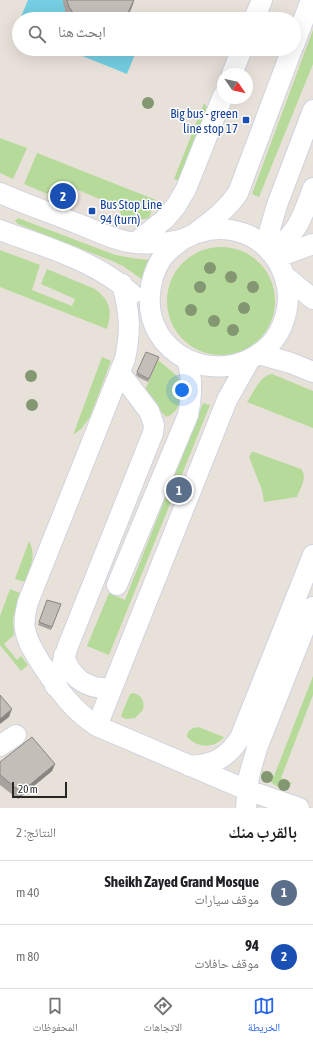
<!DOCTYPE html>
<html lang="ar">
<meta charset="utf-8">
<style>
body{margin:0;font-family:"Asap Condensed","Noto Naskh Arabic",sans-serif;background:#f2f2f2;color:#202124;direction:rtl}
.compass{position:absolute;left:217px;top:68px;width:36px;height:36px;border-radius:50%;background:#fff;box-shadow:0 4px 16px #0002;rotate:124deg}
.scale{position:absolute;left:12px;bottom:10px;width:55px;box-sizing:border-box;padding-left:4px;border:2px solid #272727;border-top:0;font-size:11px;line-height:14px;white-space:nowrap;color:#272727;-webkit-text-stroke:3px #fff;paint-order:stroke}
.you{position:absolute;left:182px;top:390px;width:14px;height:14px;margin:-10px;border:3px solid #fff;border-radius:50%;background:#1a73e8;box-shadow:0 0 0 6px #1a73e833}
.badge{display:grid;place-items:center;width:26px;height:26px;border-radius:50%;background:#2563eb;color:#fff;font-size:13px;font-weight:700}
.pin{position:absolute;translate:-50% -50%;border:2px solid #fff;box-shadow:0 1px 4px #0006}
.list{margin:0;padding:0;list-style:none}
h2{display:flex;justify-content:space-between;align-items:center;height:52px;margin:0;padding:0 16px;font-size:17px}
h2 small{font-size:13px;font-weight:400;color:#757577}
.list li{display:grid;grid-template-columns:26px 1fr auto;gap:12px;align-items:center;box-sizing:border-box;height:64px;padding:0 16px;border-top:1px solid #e0e0e0}
.list b{display:block;font-size:15px;white-space:nowrap}
.list p{margin:0;font-size:13px;white-space:nowrap;color:#757577}
.list em{font-size:13px;font-style:normal;color:#757577}
.icon{flex:none;width:22px;height:22px;fill:none;stroke:currentColor;stroke-width:2;stroke-linecap:round;stroke-linejoin:round}
.map{position:relative;flex:none;width:313px;height:808px;overflow:hidden;direction:ltr}
.search{position:absolute;background:#fff;box-shadow:0 4px 16px #0002;left:12px;right:12px;top:12px;height:44px;display:flex;align-items:center;gap:10px;box-sizing:border-box;padding:0 14px;border-radius:22px;color:#757577;font-size:15px}
.sheet{height:180px;background:#fff}
nav{display:flex;justify-content:space-around;align-items:center;box-sizing:border-box;height:56px;border-top:1px solid #e0e0e0;background:#fff;font-size:11px;color:#757577}
nav a{display:grid;justify-items:center;gap:2px}
nav .on{color:#2563eb}
.map>svg:first-child{display:block}
.green{fill:#b6da9a}
.water{fill:#75cee2}
.lines{fill:none;stroke-linecap:round;stroke-linejoin:round}
.minor-casing{stroke:#cfd3df;stroke-width:22}
.minor{stroke:#fff;stroke-width:20}
.tree{fill:#839773}
.wall{fill:#a9a39f}
.shaded-wall{fill:#898582}
.building{fill:#c4beb9;stroke:#898582}
.transit-dot{fill:#1a4fb4;stroke:#fff;stroke-width:1.5}
.labels{text-anchor:middle;stroke-width:3;stroke-linejoin:round;paint-order:stroke}
.transit-label{font-size:13px;fill:#164399;stroke:#fff;text-anchor:end}
</style>
<div class="map">
<svg width="313" height="808" viewBox="0 0 313 808">
<rect width="100%" height="100%" fill="#e8e1d9"/>
<path class="green" d="M313,30V64L259,197L252,194Z
M204,103L208,109L183,182L174,179Z
M0,138L27,148L13,179L0,173Z
M37,153L156,200L149,218L123,223L119,207L66,185L50,195L24,184Z
M18,218L115,255L139,259L151,260L143,280L123,266L112,261L18,224L15,221Z
M167 301a54 54 0 1 1 108 0a54 54 0 1 1-108 0Z
M0,250L40,265L32,290L72,306L75,299L41,284L47,269L95,289C111,301 112,311 107,329L0,287Z
M102,357L111,361L90,417L81,429L73,435Z
M158,360C165,366 172,371 178,377C187,390 181,412 166,417L144,392Z
M272,374L313,391V428L247,402C253,394 260,375 272,374Z
M203,403L210,405L109,655L87,646L109,593L125,600Z
M252,452H254L301,469C308,477 300,489 297,497L264,502L262,490L249,457Z
M29,541C37,556 30,568 25,582L15,579Z
M10,589L20,593L13,619L14,635L4,644L17,660L21,656L28,665L21,671L0,645V616Z
M313,676V695L281,778L292,783C281,796 267,779 261,770L274,776Z
M134,693C142,696 145,701 143,710L135,718L125,719L121,716L130,694Z
M198,727L224,737C214,749 198,748 187,737C187,730 192,728 198,727Z"/>
<path class="water" d="M28,0H63L66,14L69,19H20Z
M65,49H137L127,74Z"/>
<g class="lines">
<defs>
<path id="minor" d="M254,19L262,0
M294,45L311,0
M232,74L242,49
M0,193C25,204 51,213 76,223C95,230 115,241 136,243C149,244 170,243 183,239C188,238 192,234 197,233C215,227 235,228 252,237C274,249 287,272 288,296C288,316 280,337 265,349C218,389 144,356 150,293C151,281 155,269 162,258C168,250 176,245 183,239
M0,230C45,247 97,261 132,294
M198,231C213,220 227,209 238,193L292,49
M135,243L165,219L176,206L186,189L223,96
M265,246L277,205L313,110
M271,253C298,233 302,218 313,188
M275,258L313,244
M285,276L313,299
M122,284C130,313 131,330 125,359L28,602C26,611 23,620 25,629C27,643 35,653 42,665C58,689 72,710 97,726L247,790L299,808
M259,354L291,363L313,372
M117,585L188,415C192,396 193,378 187,360
M64,655C70,679 89,690 112,688
M55,686L68,646L153,433L154,425L149,411L120,373
M97,726L227,400L250,359
M0,746L16,735
M189,766C214,765 227,758 240,738L313,555
M246,808L249,776L257,748L313,607"/>
</defs>
<use href="#minor" class="minor-casing"/>
<use href="#minor" class="minor"/>
</g>
<g class="tree">
<circle cx="148" cy="103" r="6"/>
<circle cx="210" cy="268" r="6"/>
<circle cx="231" cy="277" r="6"/>
<circle cx="200" cy="287" r="6"/>
<circle cx="253" cy="287" r="6"/>
<circle cx="244" cy="308" r="6"/>
<circle cx="191" cy="310" r="6"/>
<circle cx="214" cy="321" r="6"/>
<circle cx="233" cy="330" r="6"/>
<circle cx="31" cy="376" r="6"/>
<circle cx="32" cy="405" r="6"/>
<circle cx="267" cy="777" r="6"/>
<circle cx="284" cy="785" r="6"/>
</g>
<path class="wall" d="M63,0H134L131,9L126,19H69L66,14L63,3Z
M159,357L148,382L138,377L136,375L137,372Z
M47,600L61,604L51,630L38,625Z
M0,762L55,764L52,771L18,799L0,785Z"/>
<path class="shaded-wall" d="M134,2L131,9L126,19H121Z
M12,709L9,717L0,724V719Z
M55,764L52,771L18,799L21,792Z"/>
<path class="building" d="M67,0H134L128,13L121,19H79L74,14L69,7Z
M146,352L159,357L149,379L139,374L137,372Z
M47,600L61,604L52,627L39,622Z
M0,695L12,709L0,719Z
M32,737L55,764L21,792L0,775V762Z"/>
<g class="transit-dot">
<rect x="242" y="116" width="8" height="8" rx="2"/>
<rect x="88" y="207" width="8" height="8" rx="2"/>
</g>
<g class="labels">
<g class="transit-label">
<text x="238" y="118">Big bus - green<tspan x="238" dy="15">line stop 17</tspan></text>
<text x="100" y="209" text-anchor="start">Bus Stop Line<tspan x="100" dy="15">94 (turn)</tspan></text>
</g>
</g>
</svg>
<svg class="compass" viewBox="-18 -18 36 36"><path d="M0-13l5 13h-10z" fill="#e53935"/><path d="M0 13l5-13h-10z" fill="#757577"/></svg>
<div class="scale">20 m</div>
<div class="you"></div>
<div class="pin badge" style="left:179px;top:490px;background:#5c6f8a">1</div>
<div class="pin badge" style="left:63px;top:196px;background:#1a4fb4">2</div>
<div class="search"><svg class="icon" aria-label="search" viewBox="0 0 24 24"><circle cx="10" cy="10" r="6"/><path d="M15 15l6 6"/></svg>ابحث هنا</div>
</div>
<section class="sheet">
<h2>بالقرب منك<small>النتائج: 2</small></h2>
<ul class="list">
<li><span class="badge" style="background:#5c6f8a">1</span><div><b>Sheikh Zayed Grand Mosque</b><p>موقف سيارات</p></div><em>40 m</em></li>
<li><span class="badge" style="background:#1a4fb4">2</span><div><b>94</b><p>موقف حافلات</p></div><em>80 m</em></li>
</ul>
</section>
<nav>
<a class="on"><svg class="icon" aria-label="map" viewBox="0 0 24 24"><path d="M3 6l6-2 6 2 6-2v14l-6 2-6-2-6 2zM9 4v14M15 6v14"/></svg>الخريطة</a>
<a><svg class="icon" aria-label="directions" viewBox="0 0 24 24"><path d="M12 3l9 9-9 9-9-9zM9 14v-3h6M13 9l2 2-2 2"/></svg>الاتجاهات</a>
<a><svg class="icon" aria-label="saved" viewBox="0 0 24 24"><path d="M7 4h10v16l-5-4-5 4z"/></svg>المحفوظات</a>
</nav>
